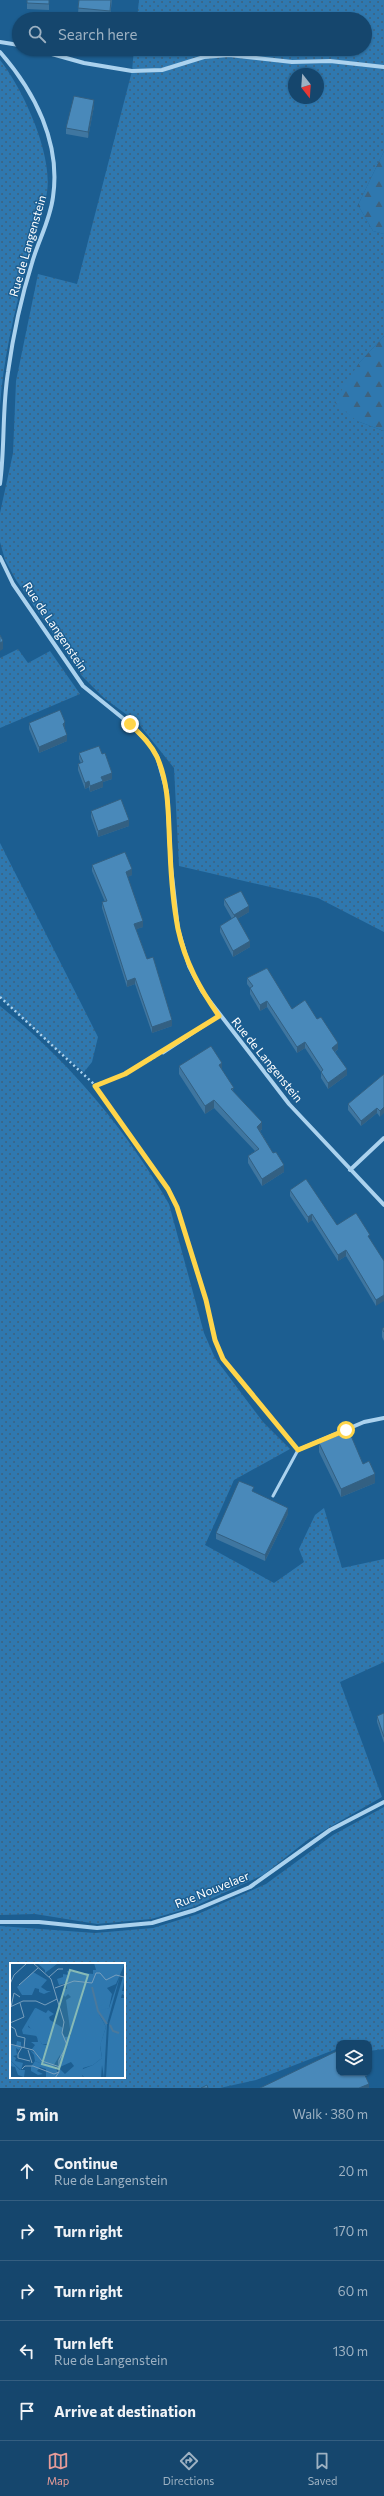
<!DOCTYPE html>
<meta charset="utf-8">
<style>
body{margin:0;font-family:Commissioner,sans-serif;background:#1e4d72;color:#f1f3f6}
.controls{position:absolute;right:12px;bottom:12px;display:grid;overflow:hidden;border-radius:8px;box-shadow:0 1px 3px #0004}
.controls button{width:36px;height:36px;display:grid;place-items:center;padding:0;border:0;border-bottom:1px solid #345e80;background:#15466d;color:#f1f3f6;font:20px sans-serif}
.compass{position:absolute;left:288px;top:68px;width:36px;height:36px;border-radius:50%;background:#15466d;box-shadow:0 1px 3px #0004;rotate:163deg}
.stop{position:absolute;width:12px;height:12px;margin:-9px;border:3px solid #ffd54a;border-radius:50%;background:#fff}
.stop.end{background:#ffd54a;border-color:#fff;box-shadow:0 1px 4px #0008}
.list{margin:0;padding:0;list-style:none}
h2{display:flex;justify-content:space-between;align-items:center;height:52px;margin:0;padding:0 16px;font-size:17px}
h2 small{font-size:13px;font-weight:400;color:#9db1c2}
.list li{display:grid;grid-template-columns:26px 1fr auto;gap:12px;align-items:center;box-sizing:border-box;height:60px;padding:0 16px;border-top:1px solid #345e80}
.list b{display:block;font-size:15px;white-space:nowrap}
.list p{margin:0;font-size:13px;white-space:nowrap;color:#9db1c2}
.list em{font-size:13px;font-style:normal;color:#9db1c2}
.icon{flex:none;width:22px;height:22px;fill:none;stroke:currentColor;stroke-width:2;stroke-linecap:round;stroke-linejoin:round}
.map{position:relative;flex:none;width:384px;height:2088px;overflow:hidden}
.search{position:absolute;background:#15466d;box-shadow:0 1px 3px #0004;left:12px;right:12px;top:12px;height:44px;display:flex;align-items:center;gap:10px;box-sizing:border-box;padding:0 14px;border-radius:22px;color:#9db1c2;font-size:15px}
.sheet{height:352px;background:#15466d}
nav{display:flex;justify-content:space-around;align-items:center;box-sizing:border-box;height:56px;border-top:1px solid #345e80;background:#15466d;font-size:11px;color:#9db1c2}
nav a{display:grid;justify-items:center;gap:2px}
nav .on{color:#e69b98}
.map>svg:first-child{display:block}
.grass{fill:url(#grass-dots);fill-rule:evenodd}
.forest{fill:url(#forest-firs)}
.lines{fill:none;stroke-linecap:round;stroke-linejoin:round}
.path{stroke:#abd2ee;stroke-width:2.5;stroke-dasharray:2 3;stroke-linecap:butt}
.service{stroke:#abd2ee;stroke-width:3}
.minor{stroke:#abd2ee;stroke-width:4}
.wall{fill:#3f76a0}
.shaded-wall{fill:#336082}
.building{fill:#4989ba;stroke:#336082}
.route{stroke:#ffd54a;stroke-width:5}
.labels{text-anchor:middle;stroke-width:3;stroke-linejoin:round;paint-order:stroke}
.street-label{font-size:12px;fill:#fff;stroke:#1c5e91}
.inset-river{fill:none;stroke:#4a799d;stroke-width:2}
.inset-road{fill:none;stroke:#779ebd;stroke-width:1}
.view{fill:#87bab6;fill-opacity:0.15;stroke:#87bab6;stroke-width:2}
.inset-edge{fill:none;stroke:#fff;stroke-width:2}
</style>
<div class="map">
<svg width="384" height="2088" viewBox="0 0 384 2088">
<defs>
<pattern id="grass-dots" width="8" height="8" patternUnits="userSpaceOnUse"><rect width="8" height="8" fill="#2f78af"/><path d="M2 2h.1M6 6h.1" fill="none" stroke="#3e627e" stroke-width="1.8" stroke-linecap="round"/></pattern>
<pattern id="forest-firs" width="22" height="20" patternUnits="userSpaceOnUse"><rect width="22" height="20" fill="#2f78af"/><path d="M5 1l3.5 6h-7zM16 11l3.5 6h-7z" fill="#3e627e"/></pattern>
</defs>
<rect width="100%" height="100%" fill="#1c5e91"/>
<path class="grass" d="M139,0H384V151L358,205L373,231L384,234V336L359,363L357,421L384,431V932L318,898L179,866L174,768L138,723L104,698L82,676L16,580L5,560L0,542V513L13,453L16,381L38,274L77,284L132,71L134,49H365V19H137ZM294,74H318V98H294Z
M0,60C23,89 53,154 47,192C43,220 31,244 25,271C14,314 3,361 0,406Z
M18,649L28,663L50,651L80,694L0,728V658Z
M0,843L98,1037L92,1062L84,1072L53,1047L0,997Z
M0,1006C67,1059 126,1129 169,1204L204,1333L215,1358L263,1422L290,1449L234,1480L205,1545L274,1583L304,1562L299,1549L315,1515L324,1508L342,1568L384,1559V1662L340,1682L382,1797L309,1839L263,1875L193,1907L151,1919L97,1924L35,1914L0,1915Z
M384,1807V2049L369,2051V2043H339V2048L256,2080L220,2088H0V1926L95,1933L153,1928L198,1914L266,1884L333,1835ZM11,1964H124V2077H11Z"/>
<path class="forest" d="M384,151V234L373,231L358,205Z
M384,336V431L357,421L334,402L359,363Z"/>
<g class="lines">
<path class="path" d="M0,997L95,1085L168,1189L177,1207L206,1300L215,1340L223,1359L293,1443
M95,1085L125,1074L155,1057"/>
<path class="service" d="M163,1053L219,1016
M273,1496L298,1450"/>
<path class="minor" d="M0,42L19,45
M34,49L84,63L132,71L162,70L204,57L229,55L292,62L330,61L384,67
M0,52C35,92 61,143 53,197C50,221 38,241 32,263C21,298 13,336 8,372C2,409 5,447 0,484
M0,557L13,584L83,686L130,724L147,741L157,756L167,792L171,867L178,929L189,966L202,991L289,1104L384,1205
M350,1170L384,1138
M298,1450L364,1422L384,1418
M0,1922H39L97,1928L152,1923L195,1910L250,1887L330,1830L384,1802"/>
</g>
<path class="wall" d="M27,0H49V10L27,9Z
M79,0H112L110,17L78,14Z
M94,106L88,138L66,134V128Z
M29,723L65,728V729L67,741L39,753L29,729Z
M79,753L112,779L103,782V787L90,792L89,787L85,789L78,770V764L81,763L79,759Z
M91,811L129,826L98,837L91,817Z
M92,865L132,875L127,877L143,927L136,929L147,959L172,1026L152,1033L135,984L127,987L102,908V902H105L92,871Z
M224,899L249,912L237,919L250,947L233,957L220,932V926L232,919L224,905Z
M247,978L292,1009L338,1049L335,1052L347,1075L328,1089L321,1078V1072L305,1048L297,1053L267,1007L260,1011L250,994V988L247,984Z
M179,1066L222,1070L234,1092L262,1129L260,1131L284,1172L262,1186L248,1163V1156L255,1151L214,1108L205,1114L179,1074Z
M384,1074L380,1117L377,1113L361,1126L348,1110V1104Z
M290,1190L337,1225L370,1240L384,1261L376,1306L346,1256L338,1261L312,1220L308,1223L290,1196Z
M384,1327V1341L382,1337V1329Z
M319,1443L363,1464L375,1483L341,1497L319,1452Z
M288,1514L265,1561L216,1539V1533Z
M384,1713V1743L377,1722V1716Z"/>
<path class="shaded-wall" d="M94,100V106L88,138V132Z
M3,641V649L0,651V643Z
M65,722V728L63,730V724Z
M67,735V741L39,753V747Z
M112,773V779L103,782V787L90,792V786L101,777Z
M89,781V787L85,789V783Z
M129,820V826L98,837V831Z
M132,869V875L126,878V872Z
M249,906V912L234,921V915Z
M143,921V927L134,930V924Z
M250,941V947L233,957V951Z
M135,978V984L127,987V981Z
M267,1001V1007L260,1011V1005Z
M172,1020V1026L152,1033V1027Z
M305,1042V1048L297,1053V1047Z
M338,1043V1049L332,1054V1048Z
M222,1063V1070L219,1065Z
M347,1069V1075L328,1089V1083Z
M214,1100V1108L205,1114V1106Z
M384,1107V1113L380,1117V1111Z
M377,1108V1113L361,1126V1121Z
M262,1122V1129L257,1134V1127Z
M284,1165V1172L262,1186V1179Z
M312,1214V1220L308,1223V1217Z
M346,1250V1256L338,1261V1255Z
M384,1295V1301L376,1306V1300Z
M375,1474V1483L341,1497V1489Z
M288,1508V1514L265,1561V1555Z
M369,2084V2088H359Z"/>
<path class="building" d="M27,0H49V4L27,3Z
M79,0H111L110,11L78,8Z
M74,96L94,100L88,132L66,128Z
M0,635L3,641L0,643Z
M60,710L65,722L63,724L67,735L39,747L29,723Z
M99,746L102,754L105,753L112,773L101,777L103,781L90,786L89,781L85,783L78,764L83,762L79,753Z
M121,799L129,820L98,831L91,811Z
M125,852L132,869L126,872L143,921L134,924L147,959L153,957L172,1020L152,1027L135,978L127,981L102,902L107,901L92,865Z
M241,891L249,906L234,915L224,899Z
M236,916L250,941L233,951L220,926Z
M267,968L292,1009L305,1000L317,1019L321,1017L338,1043L332,1048L347,1069L328,1083L321,1072L323,1070L305,1042L297,1047L267,1001L260,1005L250,988L253,986L247,978Z
M211,1046L222,1063L219,1065L234,1088L231,1089L262,1122L257,1127L273,1153L276,1152L284,1165L262,1179L248,1156L259,1149L214,1100L205,1106L179,1066Z
M384,1074V1107L380,1111L377,1108L361,1121L348,1104Z
M306,1179L337,1225L356,1213L370,1235L368,1236L384,1261V1295L376,1300L346,1250L338,1255L312,1214L308,1217L290,1190Z
M384,1327V1332L382,1329Z
M349,1431L363,1464L369,1461L375,1474L341,1489L319,1443Z
M239,1481L254,1487L252,1491L288,1508L265,1555L216,1533Z
M384,1713V1737L377,1716Z
M339,2050V2073H364L369,2084L359,2088H260Z
M207,2085L208,2088H201Z"/>
<g class="lines">
<path class="route" d="M130,724C140,734 151,744 157,757C170,786 168,819 170,850C171,876 173,903 178,929C185,962 200,989 219,1016L125,1074L95,1086L168,1189L177,1207L206,1300L215,1340L223,1359L298,1450L346,1430"/>
</g>
<g class="labels">
<g class="street-label">
<text transform="translate(28 246) rotate(-74)" y="4">Rue de Langenstein</text>
<text transform="translate(55 627) rotate(56)" y="4">Rue de Langenstein</text>
<text transform="translate(267 1060) rotate(51)" y="4">Rue de Langenstein</text>
<text transform="translate(212 1890) rotate(-22)" y="4">Rue Nouvelaer</text>
</g>
</g>
<g transform="translate(10 1963)">
<rect width="115" height="115" fill="#1c5e91"/>
<path d="M27,0H46L47,1L35,10V7ZM84,0H115L106,21L97,25L102,31L99,45L89,51L96,64L90,83L92,95L83,102L73,105L72,113L75,115H45L50,106L55,111L64,103L61,99L50,104V92L42,105L25,98L24,92L20,87L28,92L35,90L37,81H32L18,62L26,45L36,50L38,47L44,51L39,54L40,57L53,65L52,69L55,74L61,73L56,37L61,34L58,31L55,34L53,31V26H57V20L49,22L47,16L53,14V11L58,12L57,8L83,11V7H86ZM23,9L37,17L31,24L37,28H33H41L34,31L29,29V26L25,25L22,32H12L7,24ZM7,78L11,79V84L9,87L6,85L7,92L3,93L6,95L5,98L13,100L11,107L1,98L0,93V81L6,83Z" fill="#2f78af"/>
<path d="M110,13L97,61L94,115L92,102L91,115H75L68,108L83,102L92,95L90,82L96,64L89,51V44L91,42L92,47L99,45ZM113,14L115,15L112,28H115V33L112,31L111,35H115V115H96L99,61ZM25,45H26L25,49L18,64L24,67L32,81L40,83L31,97L22,86L25,82L21,79H28L27,73L13,71L12,67ZM1,98L10,107H15L14,114L8,112L5,104L0,103ZM25,98L46,106L48,110L45,115H36V106L30,104L27,108L33,111L28,112L21,108V104Z" fill="#2f78af"/>
<path class="inset-river" d="M82,24L88,48L97,61M100,62L103,68L109,70"/>
<path class="inset-road" d="M23,0L41,16L54,59L52,70L57,82L49,97V109L45,115M39,14L48,6H53M0,21L4,12L17,0M9,22L28,5M45,25L64,18L82,20L86,10H90L96,17L106,12L114,14M0,44L13,38H26L35,42L47,36M1,44L4,30L10,34M0,60L14,54L10,40M0,63L5,66L7,73L15,75L14,85M0,81L23,87L32,98L50,104M12,84L8,91V95L20,98M18,87L22,100M12,106L15,103H23L44,111L49,109"/>
<path class="view" d="M60,7L78,12L49,106L32,101Z"/>
<rect width="115" height="115" class="inset-edge"/>
</g>
</svg>
<div class="controls">
<button><svg class="icon" aria-label="layers" viewBox="0 0 24 24"><path d="M12 4l9 5-9 5-9-5zM3 14l9 5 9-5"/></svg></button>
</div>
<svg class="compass" viewBox="-18 -18 36 36"><path d="M0-13l5 13h-10z" fill="#e53935"/><path d="M0 13l5-13h-10z" fill="#9db1c2"/></svg>
<div class="stop" style="left:346px;top:1430px"></div>
<div class="stop end" style="left:130px;top:724px"></div>
<div class="search"><svg class="icon" aria-label="search" viewBox="0 0 24 24"><circle cx="10" cy="10" r="6"/><path d="M15 15l6 6"/></svg>Search here</div>
</div>
<section class="sheet">
<h2>5 min<small>Walk · 380 m</small></h2>
<ul class="list">
<li><svg class="icon" aria-label="ahead" viewBox="0 0 24 24"><path d="M12 20V5M6 11l6-6 6 6"/></svg><div><b>Continue</b><p>Rue de Langenstein</p></div><em>20 m</em></li>
<li><svg class="icon" aria-label="right" viewBox="0 0 24 24"><path d="M7 20v-9h11M14 6l5 5-5 5"/></svg><div><b>Turn right</b></div><em>170 m</em></li>
<li><svg class="icon" aria-label="right" viewBox="0 0 24 24"><path d="M7 20v-9h11M14 6l5 5-5 5"/></svg><div><b>Turn right</b></div><em>60 m</em></li>
<li><svg class="icon" aria-label="left" viewBox="0 0 24 24"><path d="M17 20v-9H6M10 6l-5 5 5 5"/></svg><div><b>Turn left</b><p>Rue de Langenstein</p></div><em>130 m</em></li>
<li><svg class="icon" aria-label="arrive" viewBox="0 0 24 24"><path d="M6 21V4h12l-3 4 3 4H6"/></svg><div><b>Arrive at destination</b></div></li>
</ul>
</section>
<nav>
<a class="on"><svg class="icon" aria-label="map" viewBox="0 0 24 24"><path d="M3 6l6-2 6 2 6-2v14l-6 2-6-2-6 2zM9 4v14M15 6v14"/></svg>Map</a>
<a><svg class="icon" aria-label="directions" viewBox="0 0 24 24"><path d="M12 3l9 9-9 9-9-9zM9 14v-3h6M13 9l2 2-2 2"/></svg>Directions</a>
<a><svg class="icon" aria-label="saved" viewBox="0 0 24 24"><path d="M7 4h10v16l-5-4-5 4z"/></svg>Saved</a>
</nav>
